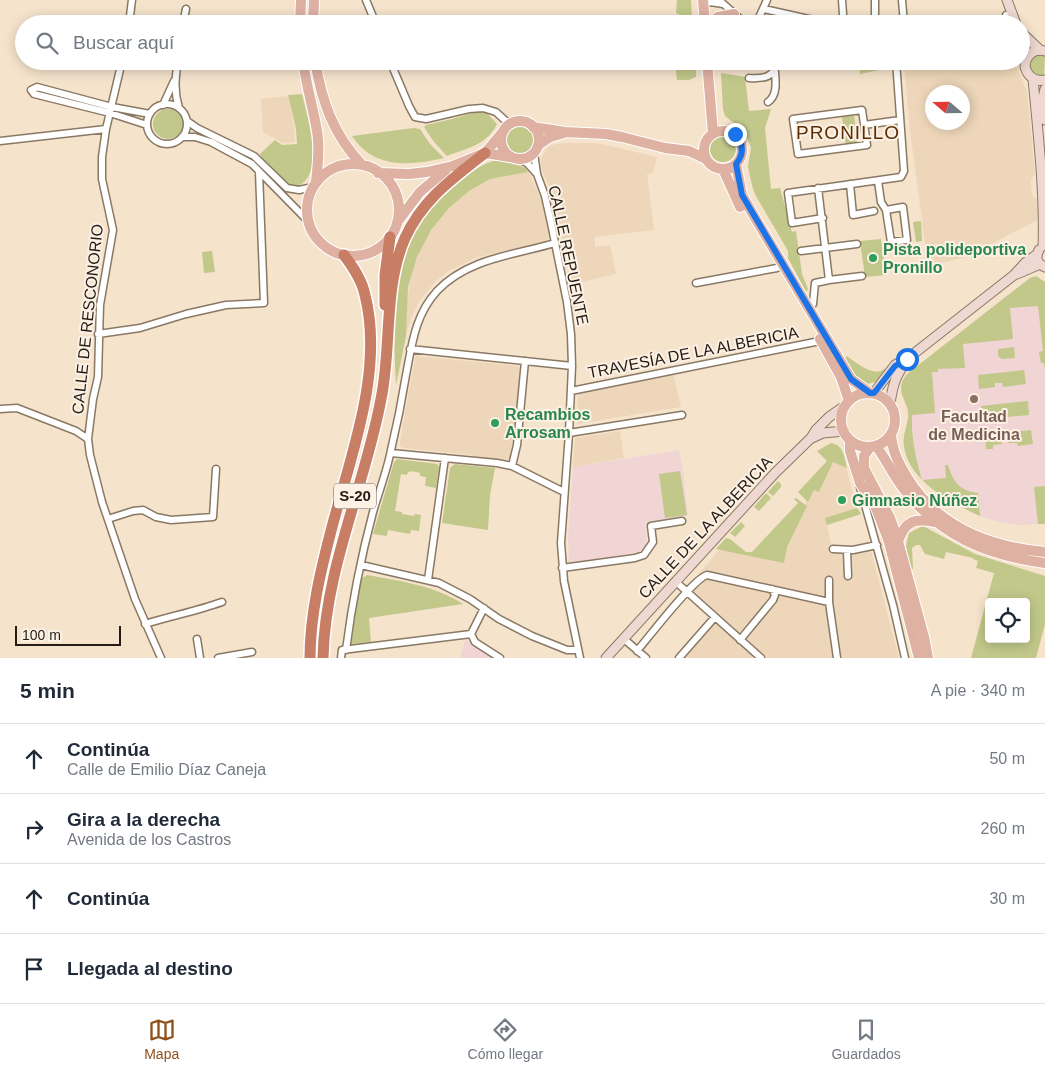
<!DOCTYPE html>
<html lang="es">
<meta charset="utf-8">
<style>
body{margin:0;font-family:Arial,sans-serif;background:#f6f6f7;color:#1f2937}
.controls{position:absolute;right:15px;bottom:15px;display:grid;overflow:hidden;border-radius:5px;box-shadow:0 2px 12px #0003}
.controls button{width:45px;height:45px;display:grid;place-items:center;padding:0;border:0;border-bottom:1px solid #e0e1e3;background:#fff;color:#1f2937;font:25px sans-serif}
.compass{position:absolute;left:925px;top:85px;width:45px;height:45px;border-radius:50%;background:#fff;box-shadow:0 2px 12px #0003;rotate:290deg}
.scale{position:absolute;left:15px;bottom:12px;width:106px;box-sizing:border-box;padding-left:5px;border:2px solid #231d15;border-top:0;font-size:14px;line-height:18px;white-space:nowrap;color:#231d15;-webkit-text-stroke:4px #fcf1e4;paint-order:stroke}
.stop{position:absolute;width:15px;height:15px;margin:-11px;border:4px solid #1a73e8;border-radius:50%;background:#fff}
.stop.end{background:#1a73e8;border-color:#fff;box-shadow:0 1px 5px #0008}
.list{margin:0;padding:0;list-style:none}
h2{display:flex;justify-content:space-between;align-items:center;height:65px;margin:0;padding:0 20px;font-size:21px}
h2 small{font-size:16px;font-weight:400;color:#747a83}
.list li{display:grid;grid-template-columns:32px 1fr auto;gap:15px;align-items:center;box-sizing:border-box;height:70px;padding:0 20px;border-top:1px solid #e0e1e3}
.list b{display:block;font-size:19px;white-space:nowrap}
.list p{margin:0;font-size:16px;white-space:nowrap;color:#747a83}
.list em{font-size:16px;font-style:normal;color:#747a83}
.icon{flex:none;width:28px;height:28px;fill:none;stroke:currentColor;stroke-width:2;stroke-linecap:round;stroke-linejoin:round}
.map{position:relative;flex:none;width:1045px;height:658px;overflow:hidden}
.search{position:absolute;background:#fff;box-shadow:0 2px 12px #0003;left:15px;right:15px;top:15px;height:55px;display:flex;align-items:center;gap:12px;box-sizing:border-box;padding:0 18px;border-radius:28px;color:#747a83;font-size:19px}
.sheet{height:345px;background:#fff}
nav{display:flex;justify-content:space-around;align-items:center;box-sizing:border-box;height:70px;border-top:1px solid #e0e1e3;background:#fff;font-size:14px;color:#747a83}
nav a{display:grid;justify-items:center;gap:2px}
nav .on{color:#90501a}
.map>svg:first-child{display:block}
.built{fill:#edd6b9;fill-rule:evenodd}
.education{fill:#f0d5d4}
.green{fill:#c1c88a;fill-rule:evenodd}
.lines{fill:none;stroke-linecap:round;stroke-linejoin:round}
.minor-casing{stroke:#897964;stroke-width:9}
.secondary-casing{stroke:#897964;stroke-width:11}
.primary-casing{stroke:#fff;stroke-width:12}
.motorway-casing{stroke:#fff;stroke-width:14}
.minor{stroke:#fff;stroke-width:6}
.secondary{stroke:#eed8d1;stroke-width:9}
.primary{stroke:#deb1a3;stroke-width:10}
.motorway{stroke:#c87d65;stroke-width:11}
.route{stroke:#1a73e8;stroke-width:6}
.leisure-dot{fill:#2e9e5b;stroke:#fcf1e4;stroke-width:2}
.education-dot{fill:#8d6e63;stroke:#fcf1e4;stroke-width:2}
.labels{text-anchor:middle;stroke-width:4;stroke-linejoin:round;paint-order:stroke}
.shield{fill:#fcf1e4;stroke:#645d53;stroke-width:1}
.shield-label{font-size:15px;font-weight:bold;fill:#231d15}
.leisure-label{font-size:16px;font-weight:bold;fill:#27864d;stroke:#fcf1e4;text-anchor:start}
.street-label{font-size:16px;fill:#231d15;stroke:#fcf1e4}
.education-label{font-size:16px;font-weight:bold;fill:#785e54;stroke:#fcf1e4}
.quarter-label{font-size:19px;letter-spacing:1px;fill:#592e06;stroke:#fcf1e4}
</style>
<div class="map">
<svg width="1045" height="658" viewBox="0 0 1045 658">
<rect width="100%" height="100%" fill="#f5e3cc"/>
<path class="built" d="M904,61H1014L1027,91L1035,174L1031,179V183L1032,195L1037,200L1039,219L969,256L928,266L909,122ZM932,92H962V122H932Z
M288,96L294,126L295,142L283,143L263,132L261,99Z
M563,143H597L657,157L653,173L647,174L654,230L595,237V247L610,245L616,274L572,284L552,193L542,171L541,164V158L547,148L552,145Z
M528,172L540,195L549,236L547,241L475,258L447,272L435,282L420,300L412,316L406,335L407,302L411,275L420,249L431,230L449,208L469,191L490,179Z
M416,356L518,366L520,370L516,418L510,459L507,461L473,457V455L403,448L400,446V441L415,358Z
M673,373L681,407L577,424L578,390Z
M620,431L624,458L573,467L575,438Z
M831,460L846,467L857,508L861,514L827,525L831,544L838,547H853L869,543L899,658H674L711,617L684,592L720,549L781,561L786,543L813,488Z"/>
<path class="education" d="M1036,276L1045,282V524L1018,525L995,521L980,516L942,496L922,480L905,451L903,443L908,416L901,390L902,382L907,374L1030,278Z
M679,450L683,471L688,516L645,522L647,546L644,551L614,556L609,559L569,565L568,537L573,467Z
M465,640L480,648L495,658H460Z"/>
<path class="green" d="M677,0H691L692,21L676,13Z
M1037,55L1045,56L1044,75H1037C1028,70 1028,61 1037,55Z
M859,61H889L879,63V70L860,74Z
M976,61H1001V62L998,66L980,68L977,66Z
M675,63L696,68V77L689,80H677Z
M721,73L745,77L749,111L771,109L765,128L771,189L780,188L792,232L796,231L802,274L808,289L806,292L788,258V251L756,196L753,189L748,167L751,148L748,139L739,127L725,116L723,109Z
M302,94C307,115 326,177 297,186L286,183L262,158L260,154L275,140L282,145L297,144L296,129L288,95Z
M153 124a15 15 0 1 1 30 0a15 15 0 1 1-30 0Z
M479,111L486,112L497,124C487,145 467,148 447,156L434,142L424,127L426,125L452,119Z
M854,115L858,145L846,146L842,117Z
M504 140a15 15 0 1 1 30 0a15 15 0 1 1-30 0Z
M414,128L420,129L430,144L444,158C409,166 374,169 352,136Z
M710 149a13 13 0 1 1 26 0a13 13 0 1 1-26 0Z
M498,160L524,167L528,172L490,179L469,191L449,208L431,230L417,257L408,287L406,336L396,385C393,323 389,251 434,201C439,196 446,191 452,187C465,176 481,163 498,160Z
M921,221L922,241L916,242L913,222Z
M881,239L886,275L865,277L860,241Z
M212,251L215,272L204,273L202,252Z
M1036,276L1045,282V369L1044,363H1041L1039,352L1043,351L1038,306L1010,308L1013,339L963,344L965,368L938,369V372H932L935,413L912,415C911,438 916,459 922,480L946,478L945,465H948C953,482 960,491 978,493L980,516C951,503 907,480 904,445C902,433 910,422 908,410C904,395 895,390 907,374L1030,278Z
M1014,347L1015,358L1002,359L998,356V349Z
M847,356C855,362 871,375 881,371C885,369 889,366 891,364L879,381L867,384L854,377L844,359Z
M1024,370L1026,384L1003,387L1002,383H995V387L979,389L978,375Z
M1028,401L1029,415L1006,417V413L998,414V418L983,420L981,406Z
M1031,430L1033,444L1018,446L1017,443H1008L1007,435H1001L1002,444L993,445V449H986L985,435Z
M831,443C844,445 844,457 847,468L833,462L819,492L814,490L808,502L798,492L827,461L817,451Z
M397,459L437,464L439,467L436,488L425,486L426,477L420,476V473C416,472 412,471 408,472L407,475L401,474L395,511L402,512V514L414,516L415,514L421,515L419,531L411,530L410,534L388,530L387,536L373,534L394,462Z
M455,464L495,468L490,495L488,530L442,523L450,468Z
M680,471L687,515L665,518L659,474Z
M778,481L781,484V487L773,496L768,492Z
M1045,486V524H1038L1034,487Z
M766,493L771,498L759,511L754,507Z
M796,498L807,506L787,547L784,563L716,549L726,538L730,539L746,552H752L798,503L794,499Z
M857,508L861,514L827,525L825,518Z
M741,522L745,526L735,537L730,533Z
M923,526L975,554L1045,576V624L1036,658H971L994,573L976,568L978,561L973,559V558L946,552L944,559L925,554L920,545H916L912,548L913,569H911L906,546L909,533ZM989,602H1026V639H989Z
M367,575C400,581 433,585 463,604L369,618L371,642L351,644L361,579Z"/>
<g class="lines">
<defs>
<path id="minor" d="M366,0L376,24
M719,0L746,24
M875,0V24
M902,0L904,24
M704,5L710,2L723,4
M764,9L831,24
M129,24L132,0
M183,24L186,9
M756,24L767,0
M841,24L843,14L842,0
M1004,24L1006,15
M122,61L106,129L102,157V179L113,230L100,305L98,377L93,399L88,439L90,455L102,502L135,599L161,658
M178,61C175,78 174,92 179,108
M390,61L409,106L415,117L426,119L469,109L483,108L496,112L509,124
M749,78C766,79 773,77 779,61
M768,102C777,96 776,83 775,72
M147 124a20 20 0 1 1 40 0a20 20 0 1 1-40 0Z
M163,105L174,81
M862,110L867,145L798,154L793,119Z
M187,121L197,128L254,156L287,188L299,190L313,187
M147,125L110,113L34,94L31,90L37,87L112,107L150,114
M864,125L900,120
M182,137H195L211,142L252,164L308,221
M0,141L106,129
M534,153L537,174L545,196L551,223L567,302L571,334L572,366L569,433L561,543L564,581L580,658
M518,159L527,163L536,173
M878,181L881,202L886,210L891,242L907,240L903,207L886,210
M850,184L853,215L874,211
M823,218L792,223L788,193L901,177L904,171L896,61
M801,251L857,244
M829,280L862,276
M696,283L777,268
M808,308L813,304L815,283L829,280L818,188
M98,334L140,328L186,314L226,305L264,303L259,172
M410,349L572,366
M571,391L820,341
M0,409L17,408L76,431L88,439
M569,433L682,415
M391,453L497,463L512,466L564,492
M512,466L517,445L525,361
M860,487L893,605L905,658
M108,519L133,511L143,510L156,517L171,520L213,517L216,469
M833,549L853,550L877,545
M847,551L848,576
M361,565L439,583L470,599L499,619L532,636L567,650H578
M562,568L635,558L644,555L653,542L651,526L682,521
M428,580L445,458
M829,580V602L837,658
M675,581L761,658
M145,624C171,616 197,611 222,602
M471,634L475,642L500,658
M471,634L484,608
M197,639L200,658
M624,639L646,658
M740,640L773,600L775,595L772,589
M346,650C352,603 361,557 373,512C379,491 387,471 391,450C397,425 402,400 406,375C412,344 415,315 437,291C468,258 515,255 555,243
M637,651C649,637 693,579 707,575L829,602
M218,658L252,652
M341,658L342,650L471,634
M679,658L715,617"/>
<path id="secondary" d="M1007,0L1016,24
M1021,32L1040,50
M1045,51C1033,48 1025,56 1025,67C1028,77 1035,82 1045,80
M1033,79C1038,132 1045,194 1043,246
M1045,89L1043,98L1045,120
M1039,250C1035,258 1037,264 1045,267
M1017,274L1040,264
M874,393L895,365L900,362L907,359
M890,404C893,382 896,377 907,359L1014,275L1025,263L1036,255
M812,438L823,433L844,431
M606,658L775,473L811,438L816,430L829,417L846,405"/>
<path id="primary" d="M703,0L705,24
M710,23L718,17L734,14
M300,24L301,0
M313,24L314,0
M303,61C306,85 313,107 317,131C320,147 318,165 316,181
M315,61C322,102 333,134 362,165
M707,61L713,133
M501 140a19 19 0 1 1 38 0a19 19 0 1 1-38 0Z
M533,127L565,132L606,134L622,137L665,148L689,151L706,159
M704 150a19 19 0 1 1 38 0a19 19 0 1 1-38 0Z
M538,145L550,137L564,133
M485,153L502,133
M736,164L742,195L755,218L851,379L870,393
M307 210a46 46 0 1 1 92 0a46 46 0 1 1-92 0Z
M723,169L740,207
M378,173L409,174L427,172L453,166L485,153L510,157
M398,221L420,192L446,170
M820,339L841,377L849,401
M841 420a27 27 0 1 1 54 0a27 27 0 1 1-54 0Z
M891,434C892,451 899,464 907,477C937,527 990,547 1045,552
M850,440V451L860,483L876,508L889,542L919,658
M876,446C886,459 893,475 903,488C940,536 986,555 1045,563
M870,447L864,456V468L890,518L898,541L924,637L928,658
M898,541C906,520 915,518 935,522"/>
<path id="motorway" d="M385,305V275L390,237
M310,658C310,614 321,569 332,527C351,455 384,370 365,295C362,280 353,267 344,255
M323,658C325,568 365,486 381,399C392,347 383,288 405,238C423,199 452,179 485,153"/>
</defs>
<use href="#minor" class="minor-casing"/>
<use href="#secondary" class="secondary-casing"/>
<use href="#primary" class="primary-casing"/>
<use href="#motorway" class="motorway-casing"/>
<use href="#minor" class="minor"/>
<use href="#secondary" class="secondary"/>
<use href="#primary" class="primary"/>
<use href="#motorway" class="motorway"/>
</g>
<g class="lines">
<path class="route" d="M735,134C744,144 744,154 736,164L742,195L851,379L870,393H874L895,366L907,359"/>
</g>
<g class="leisure-dot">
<circle cx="873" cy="258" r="5"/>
<circle cx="495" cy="423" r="5"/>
<circle cx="842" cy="500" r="5"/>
</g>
<circle class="education-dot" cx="974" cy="399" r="5"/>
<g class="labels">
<rect class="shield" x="334" y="483.5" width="42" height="25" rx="4"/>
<g class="shield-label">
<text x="355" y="501">S-20</text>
</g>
<g class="leisure-label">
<text x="883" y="255">Pista polideportiva<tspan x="883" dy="18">Pronillo</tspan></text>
<text x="505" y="420">Recambios<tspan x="505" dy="18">Arrosam</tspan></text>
<text x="852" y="506">Gimnasio Núñez</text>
</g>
<g class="street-label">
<text transform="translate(569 255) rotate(78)" y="6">CALLE REPUENTE</text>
<text transform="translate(87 319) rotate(-84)" y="6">CALLE DE RESCONORIO</text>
<text transform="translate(693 352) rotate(-11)" y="6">TRAVESÍA DE LA ALBERICIA</text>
<text transform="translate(705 527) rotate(-47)" y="6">CALLE DE LA ALBERICIA</text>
</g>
<g class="education-label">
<text x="974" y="422">Facultad<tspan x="974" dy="18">de Medicina</tspan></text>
</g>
<g class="quarter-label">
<text x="848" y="139">PRONILLO</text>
</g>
</g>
</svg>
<div class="controls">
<button><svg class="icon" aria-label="locate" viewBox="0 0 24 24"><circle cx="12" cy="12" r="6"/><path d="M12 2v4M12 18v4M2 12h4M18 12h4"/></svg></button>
</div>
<svg class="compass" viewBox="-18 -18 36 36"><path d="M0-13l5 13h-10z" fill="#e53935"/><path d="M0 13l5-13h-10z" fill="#747a83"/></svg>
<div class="scale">100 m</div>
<div class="stop" style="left:907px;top:359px"></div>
<div class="stop end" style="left:735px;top:134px"></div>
<div class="search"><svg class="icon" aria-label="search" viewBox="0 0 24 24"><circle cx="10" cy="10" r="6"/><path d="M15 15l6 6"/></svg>Buscar aquí</div>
</div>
<section class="sheet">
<h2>5 min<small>A pie · 340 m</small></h2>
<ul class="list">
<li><svg class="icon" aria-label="ahead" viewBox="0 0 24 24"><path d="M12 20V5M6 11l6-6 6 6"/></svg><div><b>Continúa</b><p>Calle de Emilio Díaz Caneja</p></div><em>50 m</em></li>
<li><svg class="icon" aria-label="right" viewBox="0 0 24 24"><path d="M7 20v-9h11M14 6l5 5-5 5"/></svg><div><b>Gira a la derecha</b><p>Avenida de los Castros</p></div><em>260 m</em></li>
<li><svg class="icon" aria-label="ahead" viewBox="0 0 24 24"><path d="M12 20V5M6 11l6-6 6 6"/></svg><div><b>Continúa</b></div><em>30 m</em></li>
<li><svg class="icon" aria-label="arrive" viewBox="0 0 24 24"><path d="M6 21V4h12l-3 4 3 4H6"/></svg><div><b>Llegada al destino</b></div></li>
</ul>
</section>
<nav>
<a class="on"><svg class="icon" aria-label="map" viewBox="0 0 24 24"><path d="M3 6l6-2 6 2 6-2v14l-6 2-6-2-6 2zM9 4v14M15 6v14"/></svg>Mapa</a>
<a><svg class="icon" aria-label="directions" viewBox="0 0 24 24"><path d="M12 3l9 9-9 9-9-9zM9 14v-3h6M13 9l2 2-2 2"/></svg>Cómo llegar</a>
<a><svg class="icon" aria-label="saved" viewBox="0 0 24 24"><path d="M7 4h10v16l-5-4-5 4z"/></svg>Guardados</a>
</nav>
